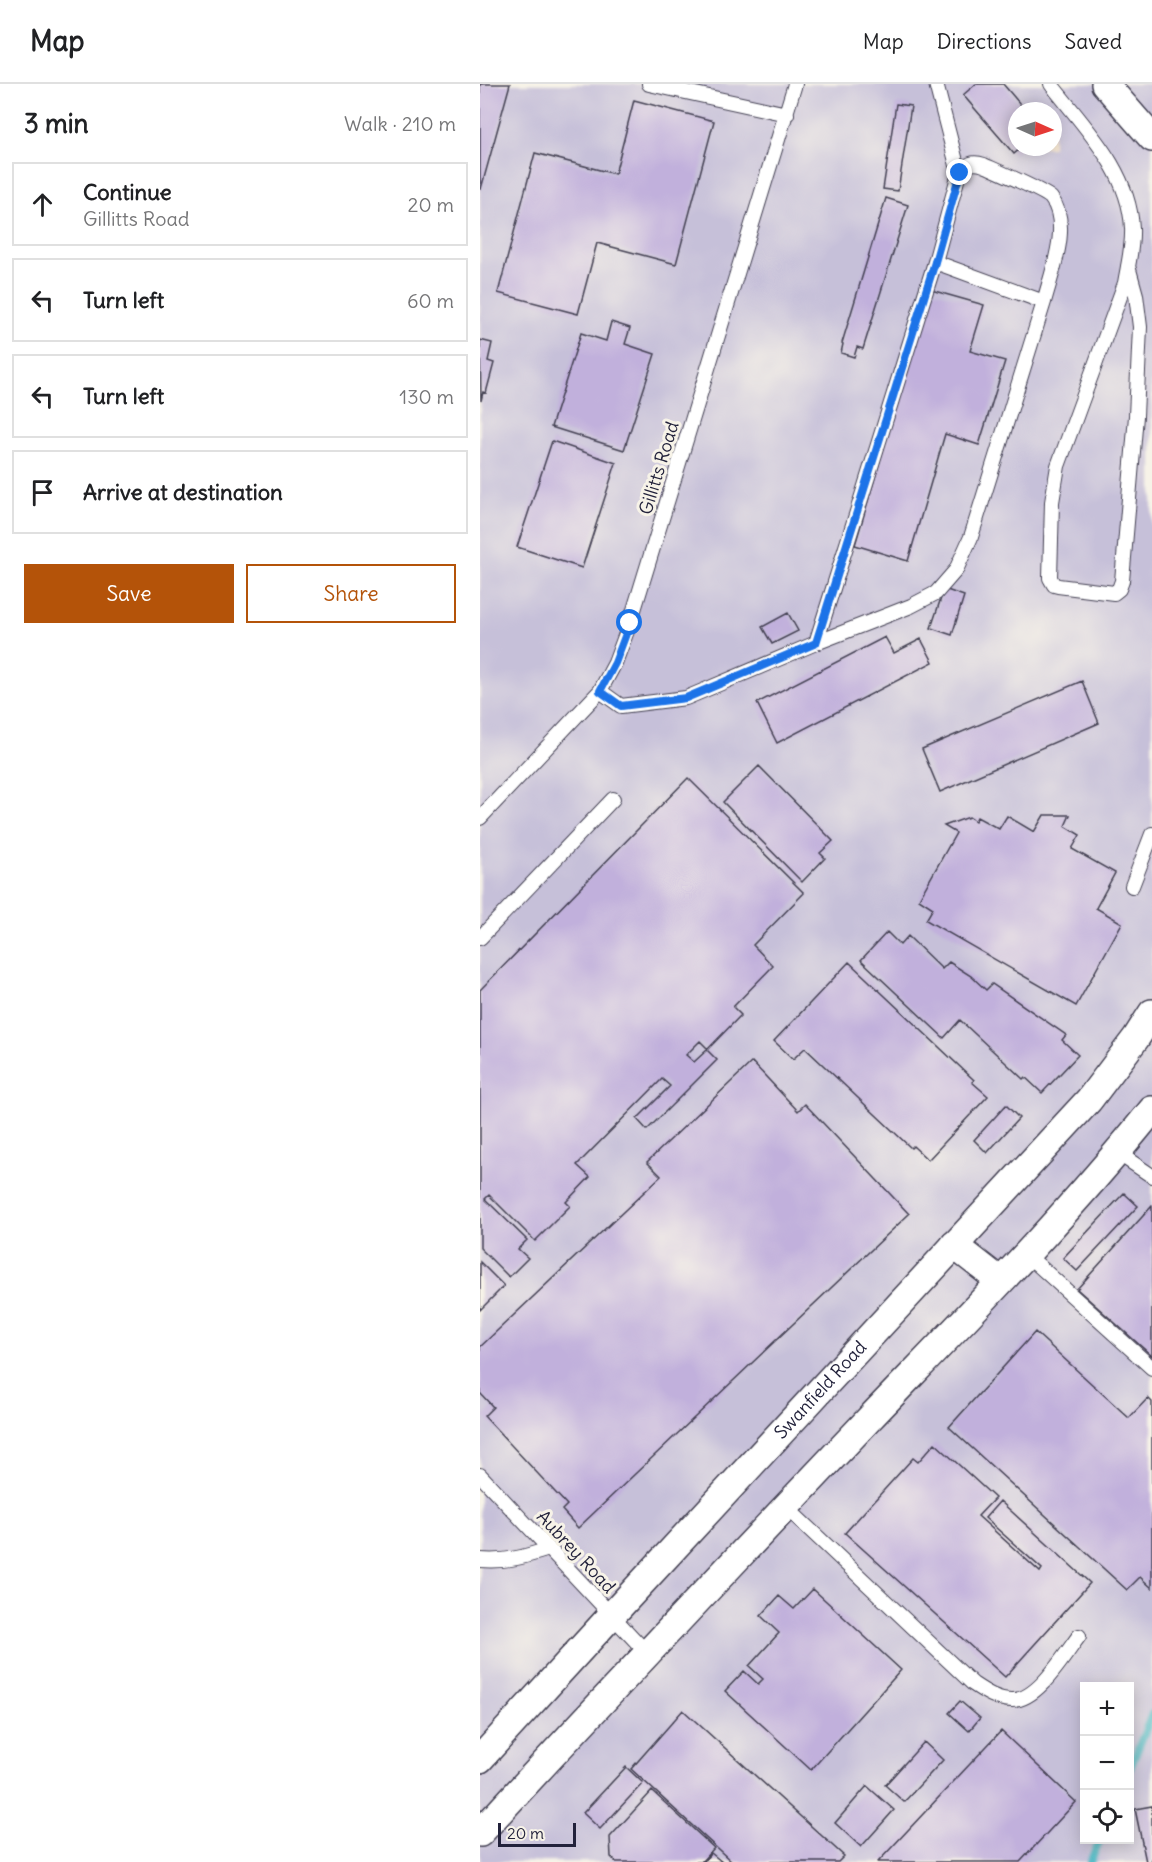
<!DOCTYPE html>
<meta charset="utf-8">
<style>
body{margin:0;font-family:Delius,sans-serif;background:#f2f2f2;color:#202124}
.controls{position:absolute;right:18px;bottom:18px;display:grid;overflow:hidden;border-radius:0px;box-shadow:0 3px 15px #0003}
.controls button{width:54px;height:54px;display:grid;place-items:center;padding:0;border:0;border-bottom:2px solid #e0e0e0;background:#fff;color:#202124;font:30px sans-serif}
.compass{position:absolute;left:528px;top:18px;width:54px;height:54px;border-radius:50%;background:#fff;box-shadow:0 3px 15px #0003;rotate:93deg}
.scale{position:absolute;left:18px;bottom:15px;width:78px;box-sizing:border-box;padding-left:6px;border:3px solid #22223b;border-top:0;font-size:16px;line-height:21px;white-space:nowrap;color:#22223b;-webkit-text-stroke:4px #f7f3e8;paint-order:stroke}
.stop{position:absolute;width:18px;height:18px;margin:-14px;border:4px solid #1a73e8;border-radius:50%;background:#fff}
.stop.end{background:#1a73e8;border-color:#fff;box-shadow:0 2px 6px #0008}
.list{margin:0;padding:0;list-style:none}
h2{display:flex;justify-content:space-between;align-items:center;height:78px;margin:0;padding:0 24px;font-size:26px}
h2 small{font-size:20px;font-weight:400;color:#757577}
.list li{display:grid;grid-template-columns:39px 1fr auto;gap:18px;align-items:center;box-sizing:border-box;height:84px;margin:0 12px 12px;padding:0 12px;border:2px solid #e0e0e0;border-radius:0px}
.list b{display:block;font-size:22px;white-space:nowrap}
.list p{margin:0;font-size:20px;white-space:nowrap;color:#757577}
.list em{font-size:20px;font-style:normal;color:#757577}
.actions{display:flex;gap:12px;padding:18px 24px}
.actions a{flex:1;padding:14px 0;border:2px solid #b45309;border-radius:0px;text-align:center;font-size:21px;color:#b45309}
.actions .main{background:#b45309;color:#fff}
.icon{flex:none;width:33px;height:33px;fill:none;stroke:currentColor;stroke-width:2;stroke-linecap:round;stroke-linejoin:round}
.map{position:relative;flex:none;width:672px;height:1778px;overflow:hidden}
header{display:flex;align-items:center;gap:36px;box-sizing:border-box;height:84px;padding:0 30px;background:#fff;border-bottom:2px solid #e0e0e0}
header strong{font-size:28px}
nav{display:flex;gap:33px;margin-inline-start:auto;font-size:21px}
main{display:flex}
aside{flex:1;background:#fff}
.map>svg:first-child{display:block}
.industrial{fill:#c6c0d9;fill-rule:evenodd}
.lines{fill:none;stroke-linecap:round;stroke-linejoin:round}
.stream{stroke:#4ab8c5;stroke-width:8}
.building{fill:#c1b0dc}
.lane-casing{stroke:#423f51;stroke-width:16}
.street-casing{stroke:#423f51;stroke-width:30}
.lane{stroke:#fff;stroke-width:14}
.street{stroke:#fff;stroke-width:27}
.route{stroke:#1a73e8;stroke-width:8}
.labels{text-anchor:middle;stroke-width:6;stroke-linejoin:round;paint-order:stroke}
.street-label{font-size:18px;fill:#22223b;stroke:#f7f3e8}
</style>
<header>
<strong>Map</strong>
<nav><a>Map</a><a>Directions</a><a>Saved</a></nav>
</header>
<main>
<aside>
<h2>3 min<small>Walk · 210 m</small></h2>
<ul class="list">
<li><svg class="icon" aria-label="ahead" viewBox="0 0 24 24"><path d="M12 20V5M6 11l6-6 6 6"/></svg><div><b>Continue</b><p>Gillitts Road</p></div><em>20 m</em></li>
<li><svg class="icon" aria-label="left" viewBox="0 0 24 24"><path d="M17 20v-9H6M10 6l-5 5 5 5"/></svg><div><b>Turn left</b></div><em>60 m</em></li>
<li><svg class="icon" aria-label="left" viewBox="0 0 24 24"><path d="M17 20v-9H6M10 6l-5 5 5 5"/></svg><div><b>Turn left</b></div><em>130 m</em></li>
<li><svg class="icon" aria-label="arrive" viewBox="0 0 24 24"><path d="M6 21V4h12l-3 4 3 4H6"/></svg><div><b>Arrive at destination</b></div></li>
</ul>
<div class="actions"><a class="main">Save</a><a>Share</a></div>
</aside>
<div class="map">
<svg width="672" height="1778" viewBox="0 0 672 1778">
<rect width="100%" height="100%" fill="#f7f3e8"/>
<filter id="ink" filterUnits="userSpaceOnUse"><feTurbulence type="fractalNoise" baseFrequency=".0167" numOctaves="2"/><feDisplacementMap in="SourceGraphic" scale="12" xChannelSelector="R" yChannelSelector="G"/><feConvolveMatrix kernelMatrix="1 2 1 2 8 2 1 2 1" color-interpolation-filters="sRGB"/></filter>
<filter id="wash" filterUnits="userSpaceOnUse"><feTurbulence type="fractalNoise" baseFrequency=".008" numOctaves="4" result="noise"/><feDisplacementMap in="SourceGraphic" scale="24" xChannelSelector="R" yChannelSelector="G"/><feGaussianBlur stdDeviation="1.35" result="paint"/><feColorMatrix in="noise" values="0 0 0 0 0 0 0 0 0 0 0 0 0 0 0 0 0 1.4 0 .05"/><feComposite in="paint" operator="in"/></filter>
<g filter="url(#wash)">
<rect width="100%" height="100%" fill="#f4e2cb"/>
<path class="industrial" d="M0,0H672V1778H0ZM537,27H573V63H537ZM604,1602H650V1756H604Z"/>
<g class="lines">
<path class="stream" d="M650,1684L672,1630
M610,1778L620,1756"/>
</g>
<g id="blocks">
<path class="building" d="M0,0H30L1,105H0Z
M496,0H523L546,27H537V63H542L534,70L483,11Z
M154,16L234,37L196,180L117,159L98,230L18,209L55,69L135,90Z
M416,20L431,22L418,107L403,105Z
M406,114L428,121L383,265L377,263L374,273L361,269L363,260L362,259Z
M451,206L504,221L490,267L525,277L499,361L465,350L428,477L375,461Z
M131,238L150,244L145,260L175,270L144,366L71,343L101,249L126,257Z
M0,256L12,259L8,277L14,279L6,309L3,308L1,317Z
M72,357L136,379L102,484L37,463Z
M464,505L484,512L472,551L451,544Z
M308,529L318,547L292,560L282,543Z
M405,553L414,569L441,555L453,578L297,659L277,619Z
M602,597L619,639L460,708L442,665Z
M279,682L353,757L340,769L345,774L322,798L243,718Z
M208,694L324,809L273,861L293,882L253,923L261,931L228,965L220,957L206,971L214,978L227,966L237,976L167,1046L157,1035L190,1002L182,995L97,1081L110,1093L86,1118L90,1122L55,1157L9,1111L5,1115L47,1156L38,1165L48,1174L29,1193L0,1164V906Z
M564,731H590L585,742L600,751L592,765L635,789L616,824L642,839L596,922L446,836L453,824L439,815L476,749L464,742L489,733L495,737L497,733L519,745L527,732L554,748Z
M407,848L420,861L428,852L462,885L469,878L491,892L506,906L512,900L586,951L582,956L598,971L562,1009L545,993L543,995L480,936L464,954L381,876Z
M369,878L494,996L492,998L508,1012L448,1076L433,1062L431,1064L325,964L313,975L294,957Z
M272,978L318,1027L325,1020L429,1130L98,1444L82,1426L87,1421L4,1332L13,1323L0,1309V1263L181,1092L167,1078Z
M526,1021L539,1034L507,1069L494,1056Z
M644,1109L658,1122L597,1187L583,1174Z
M672,1122V1272L597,1205Z
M0,1178L24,1202L0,1226Z
M555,1248L649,1334L668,1314L672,1318V1504L660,1493L647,1506L469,1343Z
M455,1359L515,1414L498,1432L560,1488L562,1485L505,1434L520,1417L610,1499L525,1593L365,1449L433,1374L438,1378Z
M333,1505L421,1586L331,1686L245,1607L264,1587L278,1600L283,1595L269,1582L299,1549L281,1532L299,1512L314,1525Z
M480,1617L500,1634L489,1647L469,1629Z
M203,1626L364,1772L358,1778H252L151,1685Z
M521,1647L596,1718L540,1778H398Z
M444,1658L463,1676L424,1718L405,1701Z
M146,1683L163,1699L120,1745L103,1729Z
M387,1702L414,1726L381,1763L355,1739Z
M172,1707L234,1764L221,1778H136L131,1773L130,1753Z
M672,1722V1778H666L655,1725Z
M231,1769L242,1778H223Z"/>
</g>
</g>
<g filter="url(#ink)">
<use href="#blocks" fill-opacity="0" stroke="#423f51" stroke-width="1.5"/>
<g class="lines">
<defs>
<path id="lane" d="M169,0L307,30
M456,0L479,89
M571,0C604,43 649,86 652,144C653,162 648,181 645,199L578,382L572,418L570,494L574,501L578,502L634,509L639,505L642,497L656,332L660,243L656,211L648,182
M336,559L455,178L479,89C488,80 492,77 504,81C515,86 566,108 571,114C592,140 571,190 564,218
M120,607L141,622L206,614L336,559L431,522L456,509L476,486L491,453L564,218L455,178
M0,734L120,607L135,579L150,539L315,0
M652,802L672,750
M0,854L133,715
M638,1069L672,1092
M546,1170L672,1284
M0,1391L167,1569
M306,1423L493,1600C505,1608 517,1616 532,1616C558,1617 585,1570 599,1552
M0,1476C27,1478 44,1473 69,1465"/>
<g id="street">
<path d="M625,0L672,54"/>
<path d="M474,1161L520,1197"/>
<path id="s1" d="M0,1675L131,1532L609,1016L656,954L672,929"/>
<path d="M0,1749C129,1609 260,1471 391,1333C487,1233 585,1134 672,1026"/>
</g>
</defs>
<use href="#lane" class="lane-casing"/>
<use href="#street" class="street-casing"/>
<use href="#lane" class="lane"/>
<use href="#street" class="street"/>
</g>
</g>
<g class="lines" filter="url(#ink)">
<path class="route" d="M150,539L135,579L120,607L141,622L206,614L336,559L455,178L480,89"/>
</g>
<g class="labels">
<g class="street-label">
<text transform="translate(179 384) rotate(-73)" y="6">Gillitts Road</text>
<text dy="6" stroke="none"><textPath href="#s1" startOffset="502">Swanfield Road</textPath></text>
<text transform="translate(96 1468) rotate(47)" y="6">Aubrey Road</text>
</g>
</g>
</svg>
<div class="controls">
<button>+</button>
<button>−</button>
<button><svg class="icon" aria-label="locate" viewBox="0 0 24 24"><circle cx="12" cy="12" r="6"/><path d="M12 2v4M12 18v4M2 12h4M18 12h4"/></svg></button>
</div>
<svg class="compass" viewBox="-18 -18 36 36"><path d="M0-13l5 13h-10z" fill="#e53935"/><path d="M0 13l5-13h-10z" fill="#757577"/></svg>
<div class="scale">20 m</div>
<div class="stop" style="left:150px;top:539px"></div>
<div class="stop end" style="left:480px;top:89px"></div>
</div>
</main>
